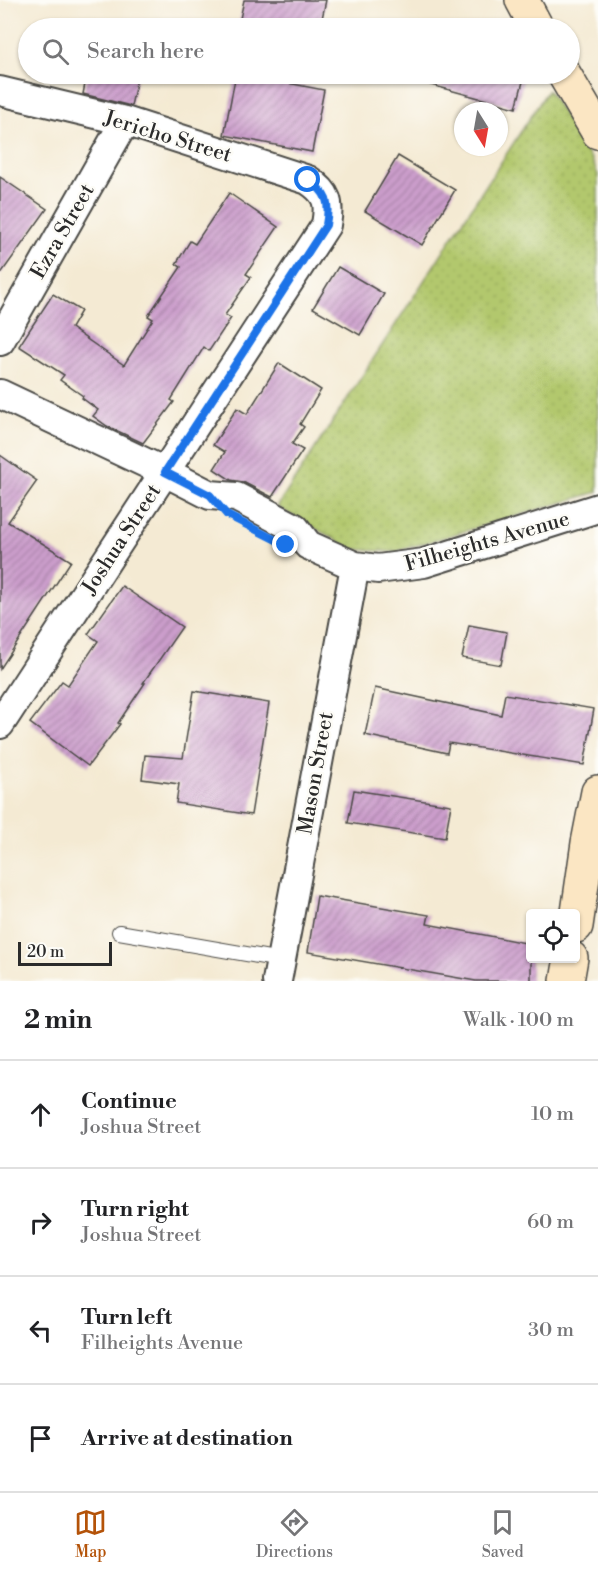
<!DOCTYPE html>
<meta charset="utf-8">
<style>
body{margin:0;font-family:"Libre Bodoni",serif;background:#f6f6f6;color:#202124}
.controls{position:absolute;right:18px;bottom:18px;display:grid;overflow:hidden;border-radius:6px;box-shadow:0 2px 4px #0004}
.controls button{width:54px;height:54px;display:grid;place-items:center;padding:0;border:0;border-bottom:2px solid #e0e0e0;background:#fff;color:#202124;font:30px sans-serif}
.compass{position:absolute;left:454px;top:102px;width:54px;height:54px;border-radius:50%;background:#fff;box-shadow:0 2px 4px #0004;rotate:169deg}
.scale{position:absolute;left:18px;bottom:15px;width:94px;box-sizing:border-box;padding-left:6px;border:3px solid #2b2b2b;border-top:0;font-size:16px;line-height:21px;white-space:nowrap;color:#2b2b2b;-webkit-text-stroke:4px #fdfcf7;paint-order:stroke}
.stop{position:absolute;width:18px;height:18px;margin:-14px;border:4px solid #1a73e8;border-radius:50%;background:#fff}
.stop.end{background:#1a73e8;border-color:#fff;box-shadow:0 2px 6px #0008}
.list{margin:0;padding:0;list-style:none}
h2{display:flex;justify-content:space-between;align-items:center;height:78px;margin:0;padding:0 24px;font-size:26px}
h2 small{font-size:20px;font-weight:400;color:#757577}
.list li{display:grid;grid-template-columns:39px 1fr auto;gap:18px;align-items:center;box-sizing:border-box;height:108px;padding:0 24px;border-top:2px solid #e0e0e0}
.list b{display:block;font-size:22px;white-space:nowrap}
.list p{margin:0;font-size:20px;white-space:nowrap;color:#757577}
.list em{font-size:20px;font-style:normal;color:#757577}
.icon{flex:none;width:33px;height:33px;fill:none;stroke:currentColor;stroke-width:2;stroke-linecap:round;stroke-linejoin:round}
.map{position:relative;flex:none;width:598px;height:981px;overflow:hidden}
.search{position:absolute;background:#fff;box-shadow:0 2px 4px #0004;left:18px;right:18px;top:18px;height:66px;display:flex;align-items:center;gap:15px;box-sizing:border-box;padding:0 21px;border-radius:33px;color:#757577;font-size:22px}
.sheet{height:510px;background:#fff}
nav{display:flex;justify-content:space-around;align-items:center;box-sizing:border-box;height:84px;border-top:2px solid #e0e0e0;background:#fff;font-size:16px;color:#757577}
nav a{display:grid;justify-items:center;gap:3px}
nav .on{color:#b45309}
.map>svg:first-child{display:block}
.green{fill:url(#green-dots);stroke:#6e7a4c;stroke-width:1.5}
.building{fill:url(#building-hatch)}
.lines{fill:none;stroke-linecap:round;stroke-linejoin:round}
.lane-casing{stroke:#494844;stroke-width:16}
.street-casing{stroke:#494844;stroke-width:32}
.secondary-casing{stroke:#494844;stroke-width:36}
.lane{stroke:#fff;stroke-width:14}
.street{stroke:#fff;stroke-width:28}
.secondary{stroke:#fbe6c3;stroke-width:33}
.route{stroke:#1a73e8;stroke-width:8}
.labels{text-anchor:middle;stroke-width:5;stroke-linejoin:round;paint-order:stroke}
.street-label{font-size:21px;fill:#2b2b2b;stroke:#fdfcf7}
</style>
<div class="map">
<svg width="598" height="981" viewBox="0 0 598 981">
<defs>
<pattern id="green-dots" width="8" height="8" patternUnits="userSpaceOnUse" patternTransform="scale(1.5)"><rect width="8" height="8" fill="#b2c86d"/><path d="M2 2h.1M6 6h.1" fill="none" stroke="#99ac5f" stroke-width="1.8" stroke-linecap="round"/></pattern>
<pattern id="building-hatch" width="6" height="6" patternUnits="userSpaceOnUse" patternTransform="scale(1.5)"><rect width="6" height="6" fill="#cc9ecc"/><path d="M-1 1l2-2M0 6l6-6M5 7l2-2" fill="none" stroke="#a681a6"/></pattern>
</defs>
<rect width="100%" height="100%" fill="#fdfcf7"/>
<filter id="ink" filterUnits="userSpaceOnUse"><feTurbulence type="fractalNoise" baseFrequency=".0167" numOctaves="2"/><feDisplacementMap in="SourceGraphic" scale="12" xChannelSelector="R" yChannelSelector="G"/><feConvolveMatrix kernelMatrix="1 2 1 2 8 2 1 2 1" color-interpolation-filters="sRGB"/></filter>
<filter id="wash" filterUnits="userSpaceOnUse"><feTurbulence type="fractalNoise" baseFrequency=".008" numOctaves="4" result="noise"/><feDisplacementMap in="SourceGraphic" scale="24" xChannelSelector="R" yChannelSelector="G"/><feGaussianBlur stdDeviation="1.35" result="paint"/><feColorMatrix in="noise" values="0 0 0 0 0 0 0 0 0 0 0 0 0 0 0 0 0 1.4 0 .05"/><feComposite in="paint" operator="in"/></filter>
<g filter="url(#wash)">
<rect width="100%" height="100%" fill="#f4ead3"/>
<path class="green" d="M548,90L592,160L598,175V492L394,552L352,549L277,507Z"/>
<g id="blocks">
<path class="building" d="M244,0H326L320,28H238Z
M87,74H138L131,106L83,94Z
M236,74H278L277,81L324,90L312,152L224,135Z
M421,74H525L516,108L420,82Z
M398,156L455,190L422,245L365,211Z
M0,177L47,209L0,275Z
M229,193L278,227L246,274L251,277L225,315L231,318L209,351L204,347L171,400L174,402L143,443L107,426L93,416L98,410L82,398L83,396L60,380L64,375L19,346L53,294L81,311L71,328L124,365L153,319L148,316L181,267L176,264L190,241L195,244Z
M338,267L384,294L360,335L313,308Z
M279,363L321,390L300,424L304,427L292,444L303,450L272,497L243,482L231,480L214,469L225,452L213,445L237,408L247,414Z
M0,455L37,481L8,522L71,561L0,669Z
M122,586L182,627L143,683H145L118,723L120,724L88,766L30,723L62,681L68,685L98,641L88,634Z
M469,625L507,632L501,665L462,658Z
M375,688L501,715L505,694L594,709L584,765L449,743L447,753L365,735Z
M194,691L269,703L251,815L176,803L179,784L142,779L145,755L183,758Z
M354,790L451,805L445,838L348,823Z
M317,896L429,915L427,924L531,944V981H476L308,952Z"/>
</g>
</g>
<g filter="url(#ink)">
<use href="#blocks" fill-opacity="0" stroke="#494844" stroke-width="1.5"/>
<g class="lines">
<defs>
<path id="lane" d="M119,932L281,960"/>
<path id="street" d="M0,91L125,121L308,180C328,193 330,203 326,225L0,724
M0,341L125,121
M0,394L165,472L210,495L236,497L295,528L308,545L355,566L378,569L424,563L598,508
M277,981L355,566"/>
<path id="secondary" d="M522,0L537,28
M564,74L598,132
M576,926L588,843L598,792
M567,981L571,958"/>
</defs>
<use href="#lane" class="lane-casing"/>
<use href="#street" class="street-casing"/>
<use href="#secondary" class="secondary-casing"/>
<use href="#lane" class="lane"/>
<use href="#street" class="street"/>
<use href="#secondary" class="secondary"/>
</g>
</g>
<g class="lines" filter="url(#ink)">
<path class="route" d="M286,545L227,515L210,495L165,472L326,225C330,203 328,193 308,180"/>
</g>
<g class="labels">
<g class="street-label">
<text transform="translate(168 136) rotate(17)" y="7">Jericho Street</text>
<text transform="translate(62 231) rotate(-60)" y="7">Ezra Street</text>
<text transform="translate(121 539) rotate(-57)" y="7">Joshua Street</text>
<text transform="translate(487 541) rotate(-16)" y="7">Filheights Avenue</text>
<text transform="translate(315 773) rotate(-80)" y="7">Mason Street</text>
</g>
</g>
</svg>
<div class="controls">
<button><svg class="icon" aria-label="locate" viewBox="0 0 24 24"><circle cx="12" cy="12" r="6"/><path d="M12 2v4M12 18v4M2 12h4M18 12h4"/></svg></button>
</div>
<svg class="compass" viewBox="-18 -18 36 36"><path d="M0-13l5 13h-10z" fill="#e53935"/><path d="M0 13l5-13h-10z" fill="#757577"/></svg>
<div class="scale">20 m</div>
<div class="stop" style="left:308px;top:180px"></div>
<div class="stop end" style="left:286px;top:545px"></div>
<div class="search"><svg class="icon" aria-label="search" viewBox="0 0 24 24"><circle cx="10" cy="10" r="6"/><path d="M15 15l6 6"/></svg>Search here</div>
</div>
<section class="sheet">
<h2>2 min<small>Walk · 100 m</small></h2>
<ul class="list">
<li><svg class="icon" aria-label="ahead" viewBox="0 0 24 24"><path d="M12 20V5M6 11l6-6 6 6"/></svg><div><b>Continue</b><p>Joshua Street</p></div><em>10 m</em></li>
<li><svg class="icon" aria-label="right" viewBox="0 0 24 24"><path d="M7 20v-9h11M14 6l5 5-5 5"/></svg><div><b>Turn right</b><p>Joshua Street</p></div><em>60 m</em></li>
<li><svg class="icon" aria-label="left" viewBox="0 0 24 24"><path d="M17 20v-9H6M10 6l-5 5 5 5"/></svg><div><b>Turn left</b><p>Filheights Avenue</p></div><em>30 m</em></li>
<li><svg class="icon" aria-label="arrive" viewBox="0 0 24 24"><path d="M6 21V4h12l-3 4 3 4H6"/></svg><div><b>Arrive at destination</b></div></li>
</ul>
</section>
<nav>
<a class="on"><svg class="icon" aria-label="map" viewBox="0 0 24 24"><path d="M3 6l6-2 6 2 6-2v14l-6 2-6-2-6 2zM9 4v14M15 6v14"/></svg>Map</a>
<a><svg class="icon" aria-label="directions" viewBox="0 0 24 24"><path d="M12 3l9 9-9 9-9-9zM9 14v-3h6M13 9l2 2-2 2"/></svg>Directions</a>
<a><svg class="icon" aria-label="saved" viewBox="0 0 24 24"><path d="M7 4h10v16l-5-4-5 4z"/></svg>Saved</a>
</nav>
